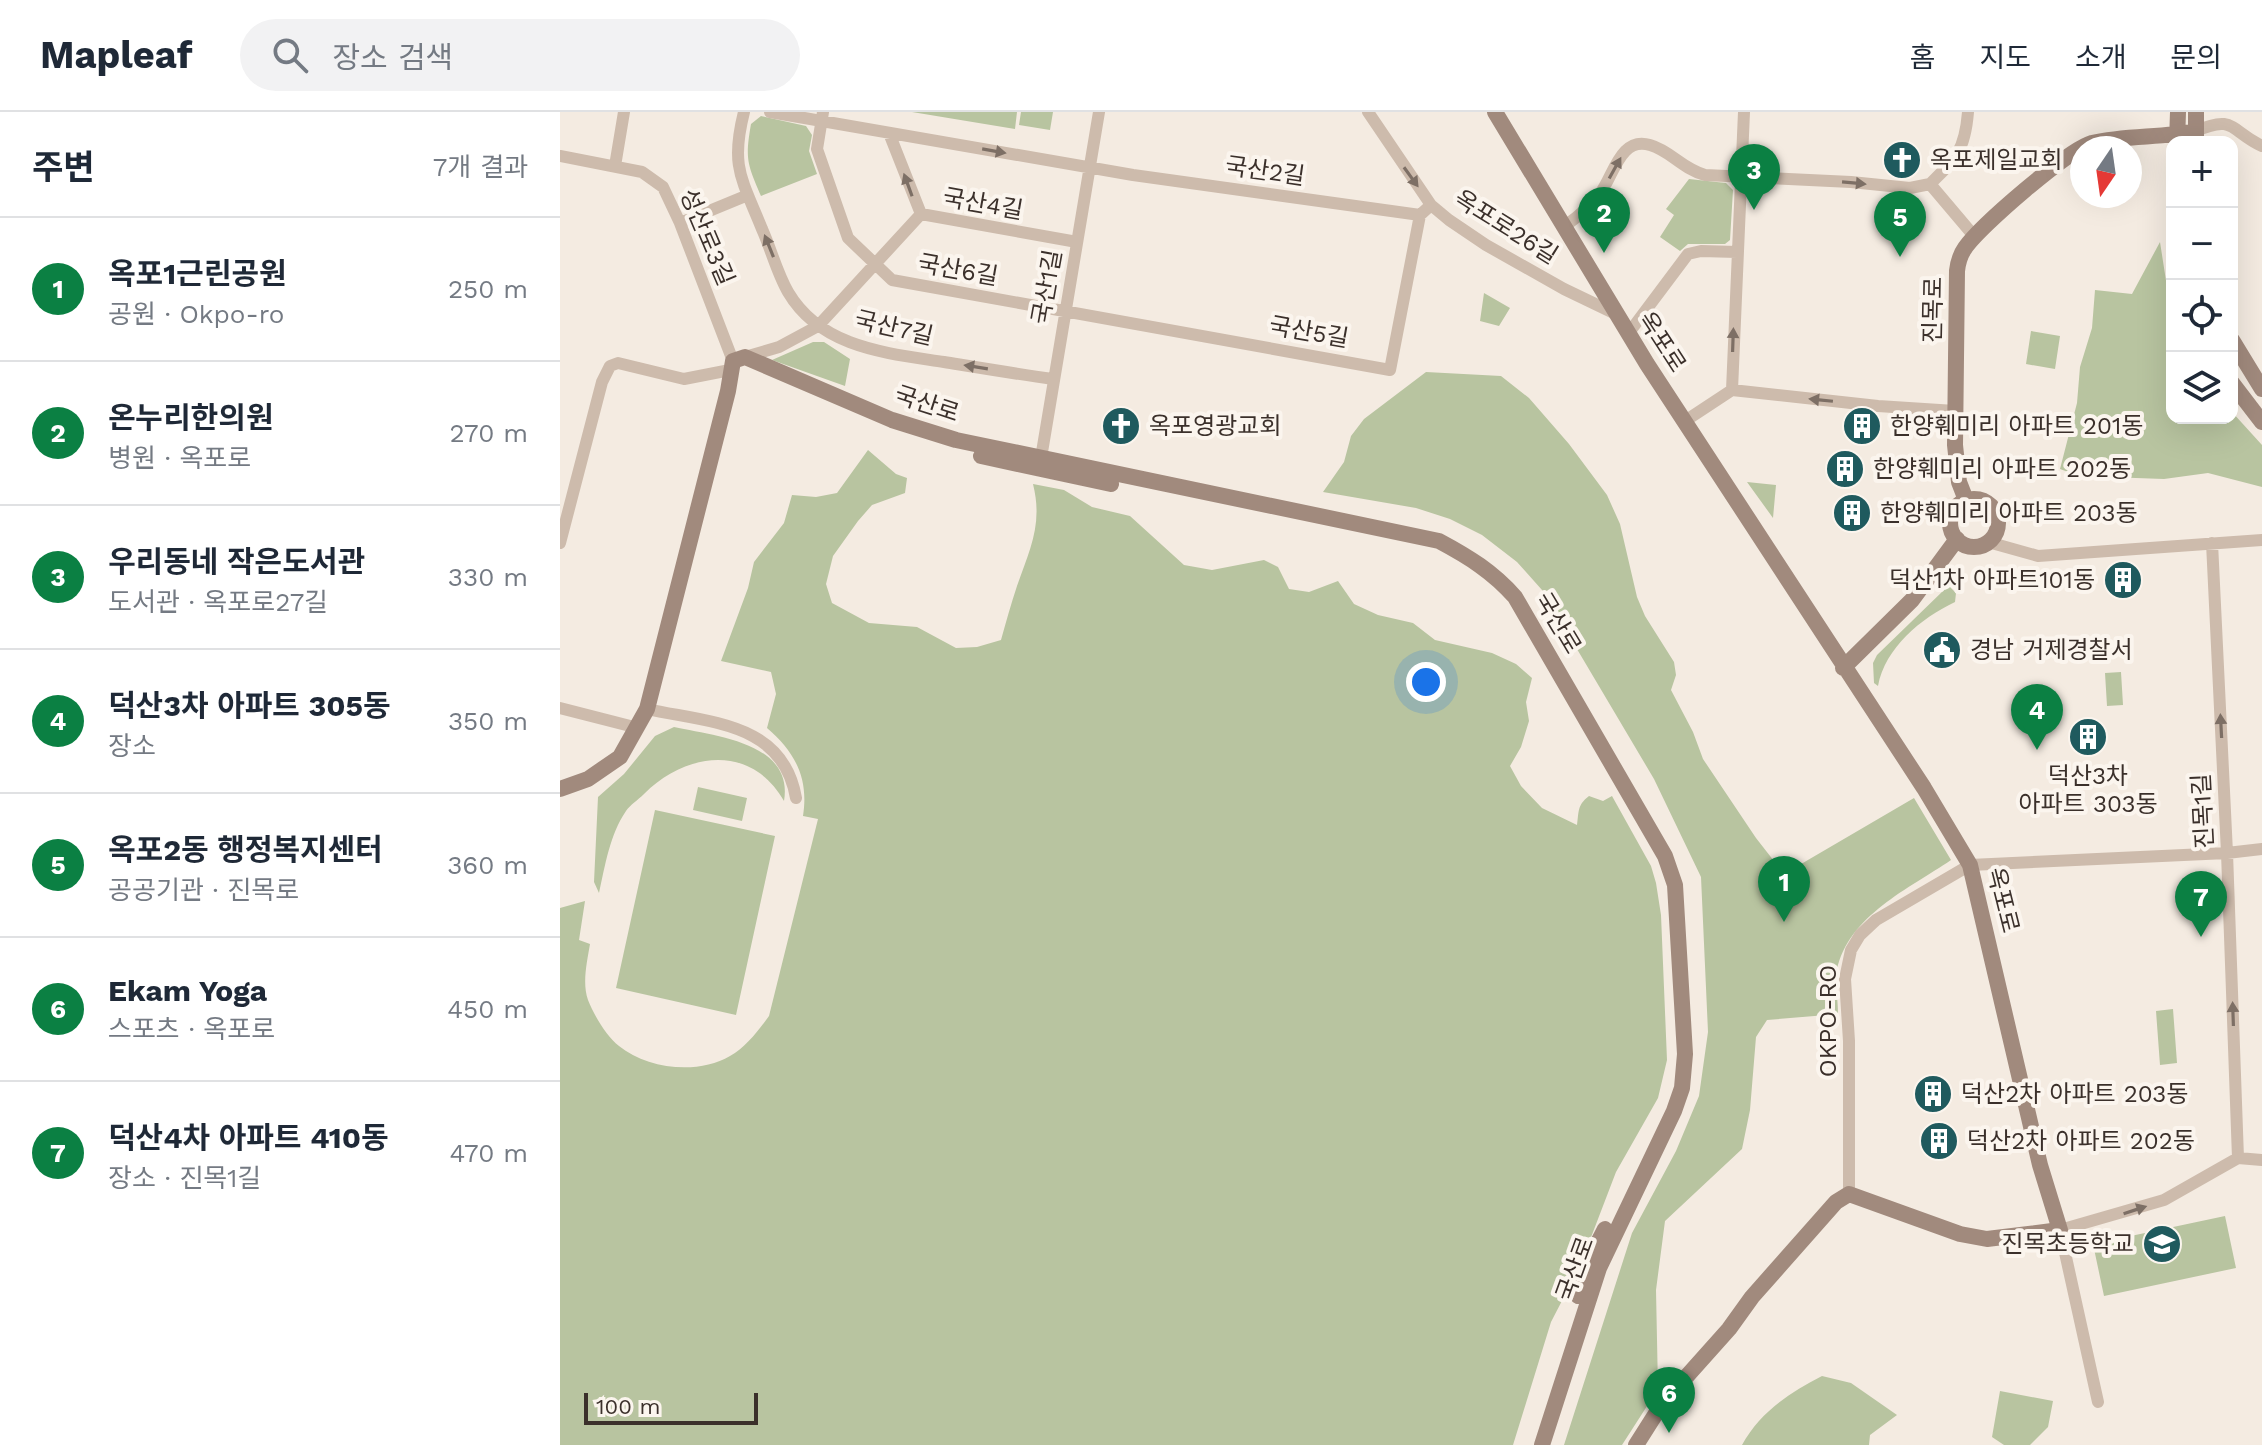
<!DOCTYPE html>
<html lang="ko">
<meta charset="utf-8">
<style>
body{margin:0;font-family:"Work Sans","Noto Sans KR",sans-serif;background:#f2f2f3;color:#1f2937}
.controls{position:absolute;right:24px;top:24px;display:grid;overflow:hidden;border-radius:16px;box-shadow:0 8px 32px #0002}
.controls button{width:72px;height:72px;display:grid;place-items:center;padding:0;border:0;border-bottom:2px solid #e0e1e3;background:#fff;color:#1f2937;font:40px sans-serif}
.compass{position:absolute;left:1510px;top:24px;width:72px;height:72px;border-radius:50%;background:#fff;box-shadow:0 8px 32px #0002;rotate:193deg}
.scale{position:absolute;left:24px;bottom:20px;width:174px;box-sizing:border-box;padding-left:8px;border:4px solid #3b302b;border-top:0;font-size:22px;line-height:28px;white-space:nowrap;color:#3b302b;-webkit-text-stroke:6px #fbf5ee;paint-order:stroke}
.you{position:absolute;left:866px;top:570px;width:28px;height:28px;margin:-20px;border:6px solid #fff;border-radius:50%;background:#1a73e8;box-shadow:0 0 0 12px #1a73e833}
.badge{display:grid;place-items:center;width:52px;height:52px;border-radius:50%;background:#0b8043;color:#fff;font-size:26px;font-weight:700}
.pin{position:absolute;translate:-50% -66px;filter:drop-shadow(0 2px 4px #0008)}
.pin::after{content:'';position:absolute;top:42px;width:28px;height:24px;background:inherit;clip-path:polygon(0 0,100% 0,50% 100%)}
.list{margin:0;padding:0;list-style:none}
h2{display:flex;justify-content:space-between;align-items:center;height:104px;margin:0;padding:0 32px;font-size:34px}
h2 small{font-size:26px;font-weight:400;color:#747a83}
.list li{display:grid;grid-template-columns:52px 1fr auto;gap:24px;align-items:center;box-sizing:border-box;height:144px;padding:0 32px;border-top:2px solid #e0e1e3}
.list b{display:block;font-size:30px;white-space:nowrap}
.list p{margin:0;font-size:26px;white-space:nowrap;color:#747a83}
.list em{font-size:26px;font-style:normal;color:#747a83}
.icon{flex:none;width:44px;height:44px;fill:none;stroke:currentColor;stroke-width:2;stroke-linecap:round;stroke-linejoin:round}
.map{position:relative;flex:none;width:1702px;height:1333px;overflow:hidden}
header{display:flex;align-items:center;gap:48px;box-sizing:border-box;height:112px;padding:0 40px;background:#fff;border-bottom:2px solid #e0e1e3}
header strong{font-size:38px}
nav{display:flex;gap:44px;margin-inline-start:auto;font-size:28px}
.search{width:560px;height:72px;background:#f2f2f3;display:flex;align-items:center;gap:20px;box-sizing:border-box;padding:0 28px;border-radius:44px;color:#747a83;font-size:30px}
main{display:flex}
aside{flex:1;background:#fff}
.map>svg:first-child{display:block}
.green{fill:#b8c4a0}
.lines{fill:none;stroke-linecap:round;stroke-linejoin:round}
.street{stroke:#cdbbac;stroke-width:12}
.secondary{stroke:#a18a7d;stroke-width:16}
.oneway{fill:#7d6f65}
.labels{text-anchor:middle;stroke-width:8;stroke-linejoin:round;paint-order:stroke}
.poi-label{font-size:24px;fill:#3b302b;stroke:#fbf5ee;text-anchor:start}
.street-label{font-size:24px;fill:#3b302b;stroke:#fbf5ee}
</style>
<header>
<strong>Mapleaf</strong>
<div class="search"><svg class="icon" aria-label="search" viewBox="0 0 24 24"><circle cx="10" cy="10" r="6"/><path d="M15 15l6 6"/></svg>장소 검색</div>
<nav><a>홈</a><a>지도</a><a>소개</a><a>문의</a></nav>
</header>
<main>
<aside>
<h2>주변<small>7개 결과</small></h2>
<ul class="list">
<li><span class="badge">1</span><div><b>옥포1근린공원</b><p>공원 · Okpo-ro</p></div><em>250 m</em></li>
<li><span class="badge">2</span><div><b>온누리한의원</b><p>병원 · 옥포로</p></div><em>270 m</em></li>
<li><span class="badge">3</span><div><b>우리동네 작은도서관</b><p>도서관 · 옥포로27길</p></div><em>330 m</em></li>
<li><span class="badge">4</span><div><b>덕산3차 아파트 305동</b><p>장소</p></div><em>350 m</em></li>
<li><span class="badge">5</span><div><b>옥포2동 행정복지센터</b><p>공공기관 · 진목로</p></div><em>360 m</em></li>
<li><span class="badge">6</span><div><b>Ekam Yoga</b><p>스포츠 · 옥포로</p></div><em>450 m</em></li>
<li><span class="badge">7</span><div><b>덕산4차 아파트 410동</b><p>장소 · 진목1길</p></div><em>470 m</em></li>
</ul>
</aside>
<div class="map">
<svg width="1702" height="1333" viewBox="0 0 1702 1333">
<rect width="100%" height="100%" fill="#f4ebe1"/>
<path class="green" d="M352,0H457L455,17Z
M461,0H493L490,18L459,13Z
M201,4L246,14L252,23L249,39L257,62L201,84C187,51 185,47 191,12Z
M1129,67L1166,71L1173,78L1170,128L1165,132H1128L1120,139L1100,125L1114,103L1106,97Z
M1600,130L1607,175L1612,190V306H1672V300L1702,333V375L1648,361L1604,367L1519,364L1500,357L1517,291L1520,255L1532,216L1535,178L1572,182Z
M924,181L950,196L939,214L920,209Z
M1471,219L1500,224L1495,257L1466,252Z
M253,230H264L290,247L285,274L212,248Z
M866,260L941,264L969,286L1009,332L1047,383L1060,412L1077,485L1085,504L1114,550L1116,563L1111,578L1133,620L1143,647L1196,726L1224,762L1354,686L1391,748C1350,776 1288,804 1277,858C1275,871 1278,888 1278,902L1207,908L1196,925L1190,998L1182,1037L1105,1109L1096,1178L1098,1277L1062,1333H1004L1072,1121L1116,1039L1139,984L1148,920L1141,765L1094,667L982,478L957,450L922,423L890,407L856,396L763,380L784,350L791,324L804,307Z
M308,338L336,362L347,366L345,381L312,393L298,409L273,444L266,472L272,491L309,511L357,515L396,536L417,535L441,528C446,510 451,492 457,474C470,437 483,412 473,372L504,378L532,395L570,404L624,453L652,458L704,448L718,455L729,477L749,480L778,469L794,492L818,503L853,511L875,528L932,541L956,552L972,566L966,590L969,609L961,635L950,654L961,674L982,696L1017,713C1019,700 1017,693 1029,684L1043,689L1052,684L1091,754L1096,771L1101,803L1107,948L1098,986L1056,1060L1020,1154L991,1210L953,1333H0V796L25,789L19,828L30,832C27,850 22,871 28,888C34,903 46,924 59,934C87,957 138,963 170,944C186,935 198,919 209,904L258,707L243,704C249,666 235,640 207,616L216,582L211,560L161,549L188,476L194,450L224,411L232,383L256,385L277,381Z
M1187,370L1216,373L1213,406Z
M1390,475L1396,481L1395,490C1361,506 1325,536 1318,574L1314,571L1313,551L1317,543L1385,477Z
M1561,560L1563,593L1547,594L1545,561Z
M114,615C154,624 234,630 224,689C191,631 126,640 84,682C78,688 70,693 66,699C50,722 45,754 39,781L34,770L38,685L64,662L95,624Z
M138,675L187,686L182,709L133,698Z
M95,698L215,724L176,903L56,876Z
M1613,897L1617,951L1600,953L1596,899Z
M1665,1104L1676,1156L1544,1184L1533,1132Z
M1262,1264L1291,1271L1337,1303L1310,1323L1309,1333H1182C1200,1300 1229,1281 1262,1264Z
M1440,1279L1493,1289L1488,1315L1470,1333H1444L1432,1325Z"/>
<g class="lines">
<path class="street" d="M184,0C170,55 182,67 202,117C211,137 217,161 228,180C261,236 326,241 384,250C421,256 457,262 493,267
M210,0L573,63L860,103L871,93
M263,0L257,37L288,126L332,168L830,258L860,103
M808,0L871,93L889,108L926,133L1004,177L1056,202
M1636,19C1675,2 1670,19 1702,34
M329,21L361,102L517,130
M0,44L82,60L103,75L120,111L173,249
M55,54L64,0
M1370,72C1396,47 1405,38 1408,0
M120,111L188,83
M1005,114C1019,104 1031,94 1041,80C1054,62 1061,24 1090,33C1111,39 1121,56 1145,63L1291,70L1350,76L1370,72L1414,124
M1068,222L1128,142L1141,139L1177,140
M185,245L219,235L258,214L361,102
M1172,278L1318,294L1395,299
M1125,309L1172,278L1184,0
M480,352L539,0
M1428,430L1478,444L1702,428
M0,431L42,270L50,254L58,251L124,267L170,258
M0,596L78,616
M87,597C150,611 223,610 236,686
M1678,1046L1702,1048
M1289,1082V929L1285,867L1291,838L1300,823L1316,808L1410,753L1667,741L1702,737
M1538,1290L1500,1118L1604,1088L1678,1046L1667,741L1652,431"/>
<path class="secondary" d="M935,0L1087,252L1364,676L1410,753L1480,1053L1500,1118L1427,1127L1400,1122L1289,1082L1276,1090L1192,1185L1169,1217L1102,1292L1076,1333
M1636,28V0
M1617,30L1618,0
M1672,228L1702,277
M173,249L185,245L332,308L396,328L879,429C909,445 933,460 955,485L1105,744L1115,773L1125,942L1122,976L1114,999L1039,1156L982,1333
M1672,271L1702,310
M421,344L551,372
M1390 411a24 24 0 1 1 48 0a24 24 0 1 1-48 0Z
M1406,388L1399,370L1395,333L1397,159C1398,150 1400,143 1405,136C1420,114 1508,38 1532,31C1566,23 1602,26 1636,19
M1283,556L1352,488L1397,427
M0,677L28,667L60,645L87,597L168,279L173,249
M1018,1184L1029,1148L1045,1117"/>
</g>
<defs><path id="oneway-solid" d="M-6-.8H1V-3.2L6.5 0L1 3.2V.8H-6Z" transform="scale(2)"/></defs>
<g class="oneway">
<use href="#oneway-solid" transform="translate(434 39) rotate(10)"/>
<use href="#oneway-solid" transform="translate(1055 56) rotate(-61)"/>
<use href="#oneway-solid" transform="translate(851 65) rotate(54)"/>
<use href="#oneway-solid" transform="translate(1294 71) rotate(5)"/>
<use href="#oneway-solid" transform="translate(348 73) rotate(-110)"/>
<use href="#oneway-solid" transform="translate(209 134) rotate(-112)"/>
<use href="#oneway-solid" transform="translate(1173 228) rotate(-88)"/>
<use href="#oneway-solid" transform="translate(416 255) rotate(-171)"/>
<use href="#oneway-solid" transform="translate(1261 288) rotate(-174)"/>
<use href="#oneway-solid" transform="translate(1661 614) rotate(-93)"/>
<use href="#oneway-solid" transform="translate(1673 902) rotate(-92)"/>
<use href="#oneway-solid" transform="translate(1575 1098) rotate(-18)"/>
</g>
<defs>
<symbol id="church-disc" viewBox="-11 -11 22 22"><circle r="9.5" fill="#1f5a5e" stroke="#fbf5ee"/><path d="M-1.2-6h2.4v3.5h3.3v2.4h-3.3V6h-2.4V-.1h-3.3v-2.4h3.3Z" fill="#fff"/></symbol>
<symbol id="building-disc" viewBox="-11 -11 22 22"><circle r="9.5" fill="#1f5a5e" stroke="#fbf5ee"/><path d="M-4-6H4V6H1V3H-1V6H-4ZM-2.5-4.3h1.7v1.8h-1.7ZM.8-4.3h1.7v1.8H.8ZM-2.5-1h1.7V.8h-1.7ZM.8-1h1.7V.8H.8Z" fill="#fff"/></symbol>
<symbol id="civic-disc" viewBox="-11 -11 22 22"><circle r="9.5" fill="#1f5a5e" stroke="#fbf5ee"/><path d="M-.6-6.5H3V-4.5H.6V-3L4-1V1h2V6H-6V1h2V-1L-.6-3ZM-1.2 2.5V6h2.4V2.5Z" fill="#fff"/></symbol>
<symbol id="school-disc" viewBox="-11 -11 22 22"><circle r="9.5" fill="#1f5a5e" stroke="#fbf5ee"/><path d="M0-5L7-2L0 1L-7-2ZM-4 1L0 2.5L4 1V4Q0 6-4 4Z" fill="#fff"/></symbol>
</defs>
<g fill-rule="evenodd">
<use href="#church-disc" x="1320" y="26" width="44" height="44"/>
<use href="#church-disc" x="539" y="292" width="44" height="44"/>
<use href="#building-disc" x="1280" y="292" width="44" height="44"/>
<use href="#building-disc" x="1263" y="335" width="44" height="44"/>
<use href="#building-disc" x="1270" y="379" width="44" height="44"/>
<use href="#building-disc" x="1541" y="446" width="44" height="44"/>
<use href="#civic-disc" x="1360" y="516" width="44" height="44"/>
<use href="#building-disc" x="1506" y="603" width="44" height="44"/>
<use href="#building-disc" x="1351" y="960" width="44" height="44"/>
<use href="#building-disc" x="1357" y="1007" width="44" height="44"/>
<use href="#school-disc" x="1580" y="1110" width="44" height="44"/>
</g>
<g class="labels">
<g class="poi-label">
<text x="1370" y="56">옥포제일교회</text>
<text x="589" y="322">옥포영광교회</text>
<text x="1330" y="322">한양훼미리 아파트 201동</text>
<text x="1313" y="365">한양훼미리 아파트 202동</text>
<text x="1320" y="409">한양훼미리 아파트 203동</text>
<text x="1535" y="476" text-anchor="end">덕산1차 아파트101동</text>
<text x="1410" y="546">경남 거제경찰서</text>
<text x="1528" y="672" text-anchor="middle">덕산3차<tspan x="1528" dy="28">아파트 303동</tspan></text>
<text x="1401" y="990">덕산2차 아파트 203동</text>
<text x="1407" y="1037">덕산2차 아파트 202동</text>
<text x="1574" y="1140" text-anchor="end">진목초등학교</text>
</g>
<g class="street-label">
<text transform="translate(705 59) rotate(8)" y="8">국산2길</text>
<text transform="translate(423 92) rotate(10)" y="8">국산4길</text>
<text transform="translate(946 115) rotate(32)" y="8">옥포로26길</text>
<text transform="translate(147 125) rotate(67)" y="8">성산로3길</text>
<text transform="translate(398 158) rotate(10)" y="8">국산6길</text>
<text transform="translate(487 175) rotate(-80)" y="8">국산1길</text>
<text transform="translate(1373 198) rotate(-89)" y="8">진목로</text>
<text transform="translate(334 216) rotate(13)" y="8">국산7길</text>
<text transform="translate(749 220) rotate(10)" y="8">국산5길</text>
<text transform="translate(1102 230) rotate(57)" y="8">옥포로</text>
<text transform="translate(367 292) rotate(18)" y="8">국산로</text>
<text transform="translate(998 511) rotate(59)" y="8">국산로</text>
<text transform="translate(1643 699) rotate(-93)" y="8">진목1길</text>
<text transform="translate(1443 788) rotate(76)" y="8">옥포로</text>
<text transform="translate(1268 909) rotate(-90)" y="8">OKPO-RO</text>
<text transform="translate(1015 1157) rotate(-70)" y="8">국산로</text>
</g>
</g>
</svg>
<div class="controls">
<button>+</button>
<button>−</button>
<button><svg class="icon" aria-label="locate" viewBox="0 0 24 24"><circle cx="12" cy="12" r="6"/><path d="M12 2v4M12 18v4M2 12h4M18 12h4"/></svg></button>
<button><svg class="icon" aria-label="layers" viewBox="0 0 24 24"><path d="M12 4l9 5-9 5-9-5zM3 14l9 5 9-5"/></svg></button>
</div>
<svg class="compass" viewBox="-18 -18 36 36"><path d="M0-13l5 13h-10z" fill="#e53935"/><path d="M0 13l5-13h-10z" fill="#747a83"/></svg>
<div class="scale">100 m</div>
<div class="you"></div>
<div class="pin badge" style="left:1224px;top:810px">1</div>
<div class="pin badge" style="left:1044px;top:141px">2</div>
<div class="pin badge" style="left:1194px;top:98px">3</div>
<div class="pin badge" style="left:1477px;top:638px">4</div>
<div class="pin badge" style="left:1340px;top:145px">5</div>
<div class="pin badge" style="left:1109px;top:1321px">6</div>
<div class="pin badge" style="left:1641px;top:825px">7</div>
</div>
</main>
